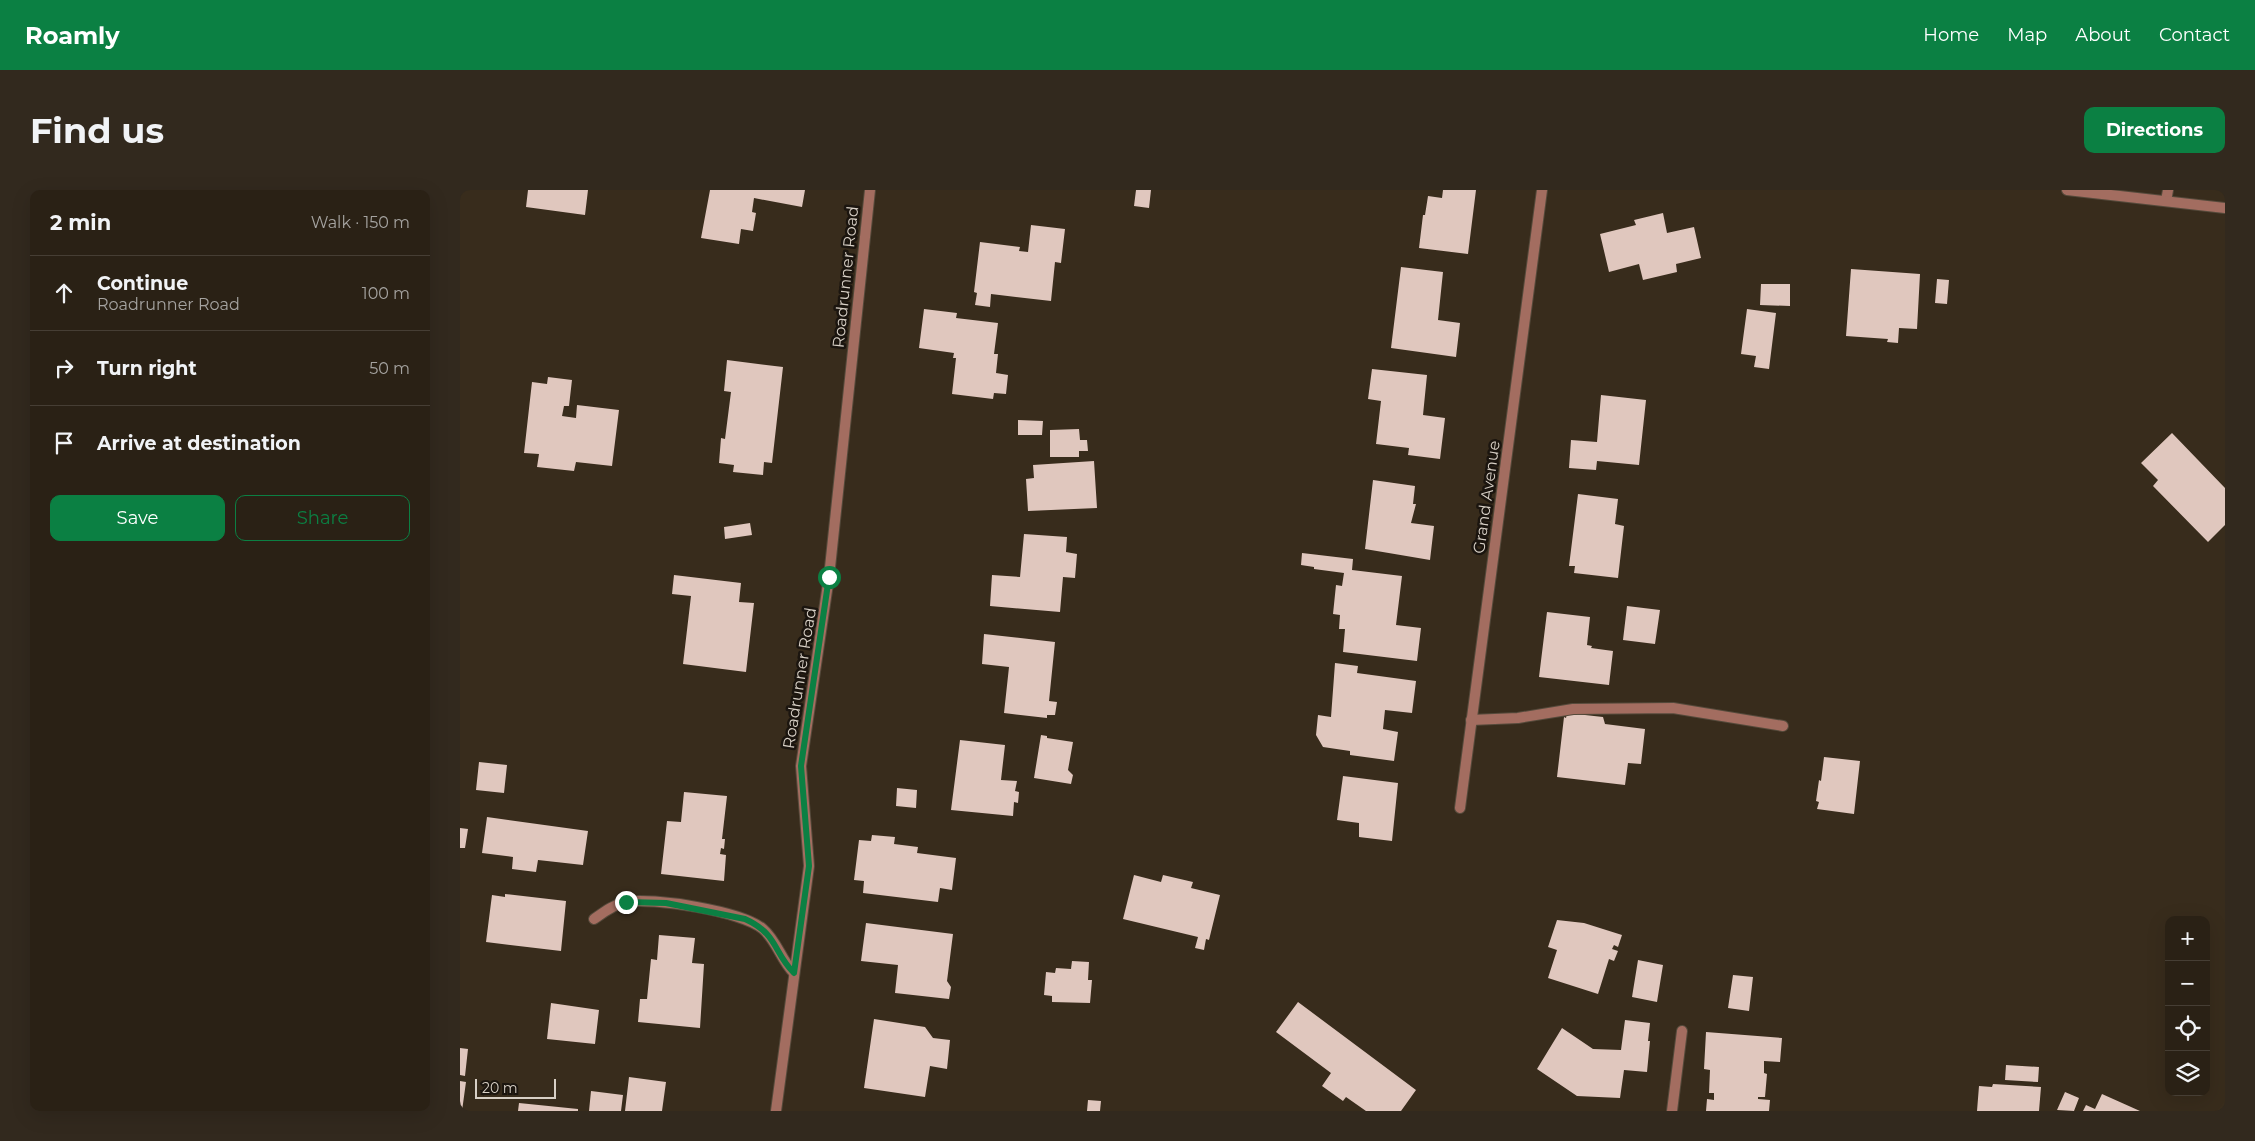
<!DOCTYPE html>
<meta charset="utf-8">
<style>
body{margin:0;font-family:Montserrat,sans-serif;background:#32291e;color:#f1f3f6}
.controls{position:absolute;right:15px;bottom:15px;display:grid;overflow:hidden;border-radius:10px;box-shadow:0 5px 20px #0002}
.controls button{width:45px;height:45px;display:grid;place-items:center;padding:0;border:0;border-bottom:1px solid #463e34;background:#2a2115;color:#f1f3f6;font:25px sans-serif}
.scale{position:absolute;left:15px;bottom:12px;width:81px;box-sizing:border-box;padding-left:5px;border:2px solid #d8d0c6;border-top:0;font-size:14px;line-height:18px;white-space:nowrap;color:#d8d0c6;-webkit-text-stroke:4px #1b150f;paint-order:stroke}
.stop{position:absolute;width:15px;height:15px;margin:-11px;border:4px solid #0b8043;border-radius:50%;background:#fff}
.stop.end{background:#0b8043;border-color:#fff;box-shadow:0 1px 5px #0008}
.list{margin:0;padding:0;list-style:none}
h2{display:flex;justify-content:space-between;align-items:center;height:65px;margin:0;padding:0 20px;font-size:21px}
h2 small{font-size:16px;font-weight:400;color:#a5a3a0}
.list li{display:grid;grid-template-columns:32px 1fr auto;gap:15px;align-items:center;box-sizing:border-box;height:75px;padding:0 20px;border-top:1px solid #463e34}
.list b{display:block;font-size:19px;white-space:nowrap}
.list p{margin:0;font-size:16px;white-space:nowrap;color:#a5a3a0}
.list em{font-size:16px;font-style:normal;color:#a5a3a0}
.actions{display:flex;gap:10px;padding:15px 20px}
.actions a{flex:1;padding:11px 0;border:1px solid #0b8043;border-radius:10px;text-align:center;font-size:18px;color:#0b8043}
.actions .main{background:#0b8043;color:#fff}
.icon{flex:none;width:28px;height:28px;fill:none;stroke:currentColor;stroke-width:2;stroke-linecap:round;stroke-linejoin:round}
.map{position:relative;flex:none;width:1765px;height:921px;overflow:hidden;border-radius:10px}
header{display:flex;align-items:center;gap:30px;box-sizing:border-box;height:70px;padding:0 25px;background:#0b8043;color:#fff}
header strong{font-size:24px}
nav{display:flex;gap:28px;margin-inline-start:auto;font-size:18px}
.intro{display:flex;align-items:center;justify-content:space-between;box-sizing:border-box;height:120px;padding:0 30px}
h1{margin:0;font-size:35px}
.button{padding:12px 22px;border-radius:10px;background:#0b8043;color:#fff;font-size:18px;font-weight:700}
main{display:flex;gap:30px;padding:0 30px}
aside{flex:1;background:#2a2115;border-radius:10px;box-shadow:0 5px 20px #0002}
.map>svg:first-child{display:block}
.building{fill:#e0c7be}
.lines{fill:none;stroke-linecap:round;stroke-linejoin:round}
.lane-casing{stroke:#554a3b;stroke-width:12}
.street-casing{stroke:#554a3b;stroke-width:12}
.lane{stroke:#a36d60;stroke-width:10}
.street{stroke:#a36d60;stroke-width:10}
.route{stroke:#0b8043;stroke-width:6}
.labels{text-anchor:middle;stroke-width:5;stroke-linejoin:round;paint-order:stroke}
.street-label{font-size:16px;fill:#d8d0c6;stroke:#1b150f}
</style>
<header>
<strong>Roamly</strong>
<nav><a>Home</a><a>Map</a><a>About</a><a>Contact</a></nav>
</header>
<div class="intro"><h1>Find us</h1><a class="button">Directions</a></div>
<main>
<aside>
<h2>2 min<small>Walk · 150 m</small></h2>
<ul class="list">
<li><svg class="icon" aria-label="ahead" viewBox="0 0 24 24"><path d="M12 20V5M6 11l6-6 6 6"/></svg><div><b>Continue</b><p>Roadrunner Road</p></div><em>100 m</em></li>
<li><svg class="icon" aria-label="right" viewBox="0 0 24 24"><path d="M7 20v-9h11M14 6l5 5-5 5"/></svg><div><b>Turn right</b></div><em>50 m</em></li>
<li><svg class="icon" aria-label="arrive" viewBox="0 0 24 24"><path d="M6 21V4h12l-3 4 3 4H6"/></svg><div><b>Arrive at destination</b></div></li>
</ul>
<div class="actions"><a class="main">Save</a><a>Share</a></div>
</aside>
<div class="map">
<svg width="1765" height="921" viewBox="0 0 1765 921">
<rect width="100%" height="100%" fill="#382c1c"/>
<path class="building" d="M68,0H128L125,25L66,17Z
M250,0H345L342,17L294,8L292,22L296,23L293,41L281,39L279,54L241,48Z
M676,0H691L689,18L674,16Z
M983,0H1016L1008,64L959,58L963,25H965L968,6L982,8Z
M1203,23L1207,43L1234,37L1241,68L1216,74L1217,82L1183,90L1179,74L1149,82L1140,44L1176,35L1174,30Z
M571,35L605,39L601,73L595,72L591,111L531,104L530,117L515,115L517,103L514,102L520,52L560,57L559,61L568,62Z
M941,77L983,82L978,130L1000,133L996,167L931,158Z
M1391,79L1460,84L1457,139L1439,138L1438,153L1427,152L1428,149L1386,146Z
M1477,89L1489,90L1487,114L1475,113Z
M1301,94H1330V116L1300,115Z
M464,119L497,123L496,128L538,133L534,164H538L536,183L548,185L546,204L534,203L533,209L492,204L496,168H493L494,163L459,158Z
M1287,119L1316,123L1309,179L1294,177L1296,166L1281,164Z
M267,170L323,177L312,273L304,272L303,285L273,282L274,275L259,273L261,248L265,249L271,202L264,201Z
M912,179L967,185L963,225L985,228L980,269L948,265L949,258L916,254L921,211L908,209Z
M88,187L112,190L109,216H104L102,226L116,228L117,215L159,220L152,276L116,272L114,281L77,277L79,264L64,263L72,192L87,194Z
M1141,205L1186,210L1179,275L1137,271L1136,280L1109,278L1111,250L1137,252Z
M558,230L583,231L582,245H558Z
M619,239L620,250H627L628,261H619V267H590V240Z
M1712,243L1765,298V335L1748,352L1693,296L1698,290L1681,273Z
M634,271L637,318L568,321L566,289L574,288L573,275Z
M913,290L955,296L953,314H956L951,333L974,336L970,370L905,359Z
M1118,304L1158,309L1155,334L1164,336L1158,388L1114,383L1115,376H1109Z
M290,333L292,345L265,349L264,337Z
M564,344L607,347L606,362L617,364L615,388L603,387L600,422L530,416L532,385L560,387Z
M842,363L893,369L892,380L942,386L936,435L961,438L957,471L883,462L885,439H879L880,425L873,424L876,395L882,396L884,383L854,379V377L841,375Z
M214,385L281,393L279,412L294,413L286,482L223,474L231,406L212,404Z
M1167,416L1200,420L1195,454L1163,450Z
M1087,422L1130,427L1127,455L1132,456L1131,458L1153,461L1149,495L1079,487Z
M524,444L595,452L589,511L597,512L595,525H587V528L544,523L549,477L522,474Z
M875,473L898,476L897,483L956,491L952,523L925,520L923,539L938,542L934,571L890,565V561L863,557L856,545L858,525L871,527Z
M1107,523L1143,527L1145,534L1185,539L1181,574L1168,573L1165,595L1097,587L1104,527L1106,528Z
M581,545L587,546V548L613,552L608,580L613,585L611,594L574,588Z
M500,550L545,555L541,590L557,591L555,601L559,602L558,613L554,612L553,626L491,620Z
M1364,567L1400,571L1394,624L1357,619L1359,612L1356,611L1359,590L1361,591Z
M19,572L47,575L44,603L16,600Z
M883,586L938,593L932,651L899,647V633L877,630Z
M437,598L457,600L456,618L436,616Z
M224,602L267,606L262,649H265L264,659L261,658L260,664L266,665L264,691L201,684L207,631L221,632Z
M27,627L128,641L123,675L78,670L76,682L52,679L53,667L22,663Z
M0,638L8,639L5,658H0Z
M412,645L435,647L434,654L458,657L457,663L496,668L492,700L480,698L478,712L403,703L404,691L394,690L399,650L411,651Z
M674,685L701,692L703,685L733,692L731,698L760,705L749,750L746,749L744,760L735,758L738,747L663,729Z
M45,704L106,711L101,761L26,752L32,705L45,707Z
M1097,730L1124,733L1162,745L1158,757L1154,755L1152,759L1158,761L1154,771L1149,769L1138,804L1088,788L1097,760L1088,757Z
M406,733L493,744L487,791L491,797L489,809L435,803L438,775L401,771Z
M199,745L235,748L232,773L244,774L240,838L178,832L180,809H187L191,769L197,770Z
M1178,770L1203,775L1197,812L1172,807Z
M612,771L629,772L628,790H632L630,813L592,812V806L584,805L586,782L595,783L596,778L611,779Z
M1273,785L1293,787L1289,821L1268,818Z
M838,812L956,900L941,921H906L886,907L883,911L862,896L871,883L816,842Z
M91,813L139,820L135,854L87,849Z
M414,829L465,837L473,848L490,850L487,879L470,876L465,907L404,898Z
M1165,830L1190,833L1188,851H1190L1187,882L1164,880L1160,908L1117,906L1077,879L1102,838L1133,859L1161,860Z
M1246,842L1322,848L1320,872L1304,871V883L1307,884L1305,907H1298V909L1310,910L1309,921H1246L1247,909L1254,910V903H1249L1250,880L1244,879Z
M0,858L8,859L5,886L0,885Z
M1546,875L1579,877L1578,892L1545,890Z
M169,887L206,892L202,921H165Z
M0,891L6,892L2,921H0Z
M1533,894L1581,897L1579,921H1517L1519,896L1532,897Z
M131,901L163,905L161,921H129Z
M1605,902L1619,908L1614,921L1597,920Z
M1642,904L1680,921H1623L1626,915L1635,919Z
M628,910L641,911L640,921H627Z
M59,913L118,919V921H58Z"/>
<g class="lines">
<defs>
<path id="lane" d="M1706,11L1708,0
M1011,530L1058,528L1113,519L1213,518L1323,536
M134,729C144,722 153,715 165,712C192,707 282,721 303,739C317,751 321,770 334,783"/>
<path id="street" d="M1607,0L1765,18
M1000,618L1082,0
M316,921L349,676L341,576L369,387L410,0
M1212,921L1222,841"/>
</defs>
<use href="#lane" class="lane-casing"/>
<use href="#street" class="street-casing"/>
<use href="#lane" class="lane"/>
<use href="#street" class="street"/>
</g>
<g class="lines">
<path class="route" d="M166,712L206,713L285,729C318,744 313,762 334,783L349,676L341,576L369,387"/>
</g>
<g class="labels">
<g class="street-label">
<text transform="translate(385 87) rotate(-84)" y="6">Roadrunner Road</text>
<text transform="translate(1026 307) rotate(-82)" y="6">Grand Avenue</text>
<text transform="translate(339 488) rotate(-81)" y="6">Roadrunner Road</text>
</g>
</g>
</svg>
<div class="controls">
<button>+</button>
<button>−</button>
<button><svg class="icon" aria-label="locate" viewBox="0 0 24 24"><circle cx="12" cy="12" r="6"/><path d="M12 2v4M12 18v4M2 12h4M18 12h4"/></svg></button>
<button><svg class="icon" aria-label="layers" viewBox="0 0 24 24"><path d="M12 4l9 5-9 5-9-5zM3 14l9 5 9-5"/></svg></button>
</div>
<div class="scale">20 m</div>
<div class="stop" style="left:369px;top:387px"></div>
<div class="stop end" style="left:166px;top:712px"></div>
</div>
</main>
